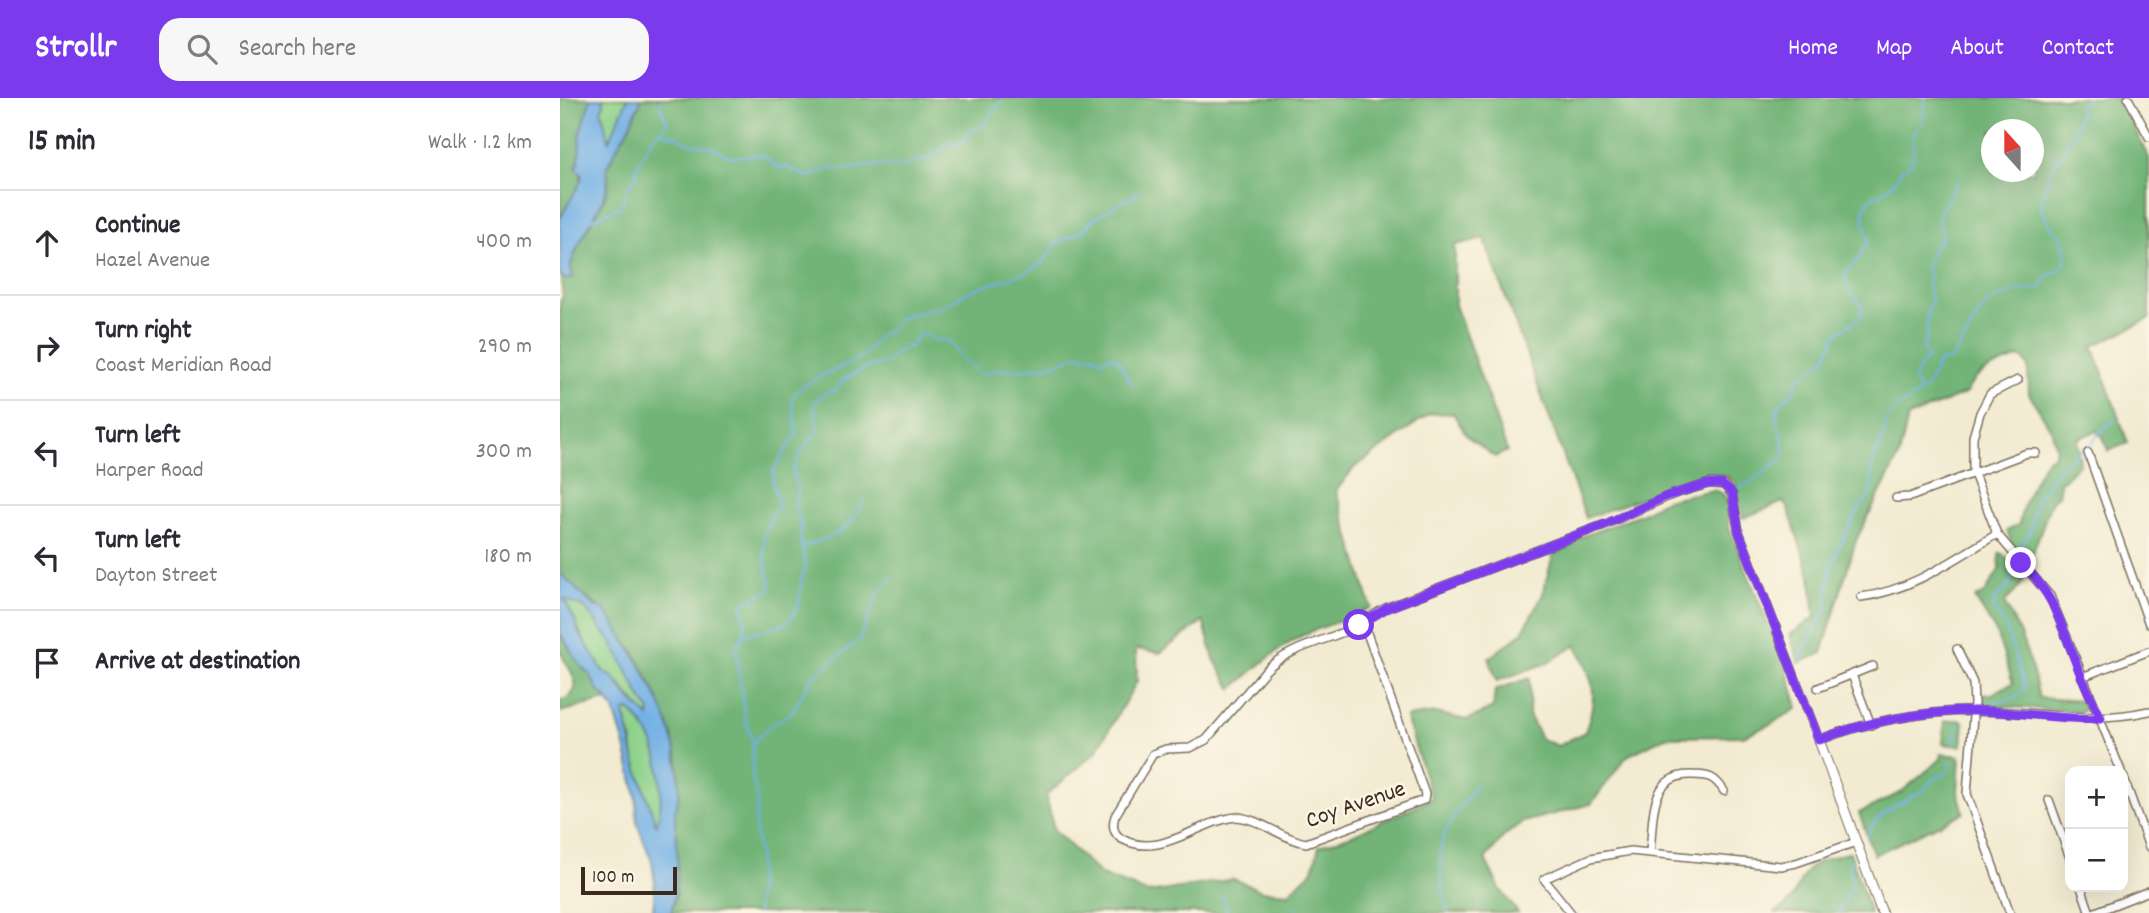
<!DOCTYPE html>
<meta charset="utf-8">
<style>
body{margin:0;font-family:Dekko,sans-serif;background:#f7f7f7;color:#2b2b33}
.controls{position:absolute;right:21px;bottom:21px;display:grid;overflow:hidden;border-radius:14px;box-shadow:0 7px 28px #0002}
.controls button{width:63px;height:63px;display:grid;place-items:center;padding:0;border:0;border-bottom:2px solid #e1e1e2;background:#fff;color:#2b2b33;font:35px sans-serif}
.compass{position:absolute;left:1421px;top:21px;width:63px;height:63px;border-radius:50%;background:#fff;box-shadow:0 7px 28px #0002;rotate:339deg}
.scale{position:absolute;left:21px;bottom:18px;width:96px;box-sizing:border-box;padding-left:7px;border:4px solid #3b2a1e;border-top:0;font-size:19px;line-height:24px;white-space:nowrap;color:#3b2a1e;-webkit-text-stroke:5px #fcf5e5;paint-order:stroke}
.stop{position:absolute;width:21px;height:21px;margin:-16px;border:5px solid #7c3aed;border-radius:50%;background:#fff}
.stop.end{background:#7c3aed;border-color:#fff;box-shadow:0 2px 7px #0008}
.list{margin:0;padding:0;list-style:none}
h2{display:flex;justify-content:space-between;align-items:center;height:91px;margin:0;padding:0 28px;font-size:30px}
h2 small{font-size:23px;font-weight:400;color:#7c7c81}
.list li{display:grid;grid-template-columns:46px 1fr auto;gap:21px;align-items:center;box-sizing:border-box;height:105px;padding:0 28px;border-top:2px solid #e1e1e2}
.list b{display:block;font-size:26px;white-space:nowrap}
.list p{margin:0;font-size:23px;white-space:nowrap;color:#7c7c81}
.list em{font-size:23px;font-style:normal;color:#7c7c81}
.icon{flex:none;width:38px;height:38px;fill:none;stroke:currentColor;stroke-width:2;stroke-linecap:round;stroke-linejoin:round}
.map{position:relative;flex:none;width:1589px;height:815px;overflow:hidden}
header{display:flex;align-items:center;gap:42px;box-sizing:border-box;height:98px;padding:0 35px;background:#7c3aed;color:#fff}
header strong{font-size:33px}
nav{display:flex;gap:38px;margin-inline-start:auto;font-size:24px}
.search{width:490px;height:63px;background:#f7f7f7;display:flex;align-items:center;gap:18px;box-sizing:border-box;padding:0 24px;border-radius:21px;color:#7c7c81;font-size:26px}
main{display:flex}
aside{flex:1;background:#fff}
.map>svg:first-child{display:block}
.green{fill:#8dd28b;stroke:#647e54;stroke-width:2}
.forest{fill:#72b477;stroke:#566f4a;stroke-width:2;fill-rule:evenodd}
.water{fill:#73b1e6;stroke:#576e82;stroke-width:2;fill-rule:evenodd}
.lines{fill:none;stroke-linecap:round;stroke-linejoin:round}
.stream{stroke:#73b1e6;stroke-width:2}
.minor-casing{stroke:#7b6e5d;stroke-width:10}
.major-casing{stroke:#7b6e5d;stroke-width:11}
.minor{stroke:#fff;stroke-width:7}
.major{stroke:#fff;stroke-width:9}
.route{stroke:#7c3aed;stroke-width:9}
.labels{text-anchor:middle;stroke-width:5;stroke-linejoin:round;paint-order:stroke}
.street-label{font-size:24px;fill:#3b2a1e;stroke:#fcf5e5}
</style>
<header>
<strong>Strollr</strong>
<div class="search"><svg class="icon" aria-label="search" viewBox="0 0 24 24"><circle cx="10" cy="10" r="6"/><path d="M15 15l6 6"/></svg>Search here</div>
<nav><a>Home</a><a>Map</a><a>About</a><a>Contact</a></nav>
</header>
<main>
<aside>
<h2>15 min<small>Walk · 1.2 km</small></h2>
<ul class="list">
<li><svg class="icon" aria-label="ahead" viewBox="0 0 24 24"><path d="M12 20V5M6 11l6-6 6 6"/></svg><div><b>Continue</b><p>Hazel Avenue</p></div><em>400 m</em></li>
<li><svg class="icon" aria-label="right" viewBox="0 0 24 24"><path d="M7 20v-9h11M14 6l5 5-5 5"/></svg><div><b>Turn right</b><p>Coast Meridian Road</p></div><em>290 m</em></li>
<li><svg class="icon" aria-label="left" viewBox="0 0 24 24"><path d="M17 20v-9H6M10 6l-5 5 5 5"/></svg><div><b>Turn left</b><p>Harper Road</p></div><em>300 m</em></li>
<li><svg class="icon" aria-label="left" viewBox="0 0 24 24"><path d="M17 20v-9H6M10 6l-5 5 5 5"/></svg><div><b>Turn left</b><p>Dayton Street</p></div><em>180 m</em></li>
<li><svg class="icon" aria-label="arrive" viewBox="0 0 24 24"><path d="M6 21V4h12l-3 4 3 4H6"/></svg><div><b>Arrive at destination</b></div></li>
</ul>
</aside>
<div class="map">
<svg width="1589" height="815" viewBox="0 0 1589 815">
<rect width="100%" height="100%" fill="#fcf5e5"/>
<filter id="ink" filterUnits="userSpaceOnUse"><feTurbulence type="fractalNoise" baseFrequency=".0143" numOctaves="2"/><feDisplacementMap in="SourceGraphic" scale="14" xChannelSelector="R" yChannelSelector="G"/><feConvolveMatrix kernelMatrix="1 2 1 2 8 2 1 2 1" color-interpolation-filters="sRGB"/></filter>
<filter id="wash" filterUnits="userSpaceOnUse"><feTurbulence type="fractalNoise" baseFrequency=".00686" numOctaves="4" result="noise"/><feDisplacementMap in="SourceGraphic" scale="28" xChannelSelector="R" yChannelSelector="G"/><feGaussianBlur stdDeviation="1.57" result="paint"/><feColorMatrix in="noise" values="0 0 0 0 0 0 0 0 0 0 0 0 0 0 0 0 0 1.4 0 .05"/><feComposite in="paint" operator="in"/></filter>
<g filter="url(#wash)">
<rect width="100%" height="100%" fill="#f2ebd1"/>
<path class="green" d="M43,0H68L50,43L47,42L41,12L44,6Z
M4,500L25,510L53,546L81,600L90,613L89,619C77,609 69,597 60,586C55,580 47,578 43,573C26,550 16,526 4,500Z
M68,612L72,614C78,621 84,629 89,637C103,660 105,701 96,727L74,660L72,642L64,614Z"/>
<path class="forest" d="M0,0H31L20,35L21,83L0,121Z
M82,0H1559L1589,60V221L1533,248L1568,345L1548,353L1543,339L1536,333L1517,341L1520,365L1500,385L1498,397L1491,404L1473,455L1466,461L1452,446L1447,433L1459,426L1463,409L1469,394L1485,363L1494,357L1496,351L1492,333L1469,296L1468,268L1464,261L1459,259C1440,267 1413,273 1407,295L1348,319L1339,358L1296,442L1262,555L1239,565L1230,537L1255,519L1251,481L1228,410L1223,404L1183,420L1174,383L1167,378L1156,376L1094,395L1026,420L924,140L895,147V207L947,353L935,359L907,338L893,315L869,316L794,370L776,393L811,509C789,522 764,527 741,538C716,551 694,572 672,591L654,561L643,523L600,555L576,551L577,583L536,654L486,697L494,732L541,777L589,795L674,781L702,793L729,795L753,772L759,748L792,737L872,701L846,619L875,615L907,622L933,610L935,592L970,580L969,617L981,641L998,648L1025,634C1039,597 1034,582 1016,547L989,564L937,583L929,560L962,535L983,496L995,449L1083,415L1105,402L1153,392L1162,395L1166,400L1169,429L1229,578L1238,610L1209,627L1183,638L1105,639L1067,658L1031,706L963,724L944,738L925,761L940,791L958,815H111L116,796L115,711L119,696L117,656L113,650V639L96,596L74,554L53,527L49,517L17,493L0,475V204L3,198L0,175L4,181C11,170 14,157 19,146C29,125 56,94 46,71L62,40L67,34ZM1432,32H1474V74H1432Z
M1441,455C1470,481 1471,477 1444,505C1462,535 1472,565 1479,600L1523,603L1526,609L1522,614L1425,607L1421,604V597L1432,596L1453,585L1436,534L1415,500L1425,495L1440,470L1439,456Z
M0,535L20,567L31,578L38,593L44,597L46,602L0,614V603C32,592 5,569 0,552C0,547 0,540 0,535Z
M1401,622L1404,625L1402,648L1383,646L1385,623Z
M1381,656L1400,658L1398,694L1404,715L1314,757L1299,715L1340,695L1381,661Z
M1290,754L1310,815H1213C1240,803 1233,785 1252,768C1261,760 1279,758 1290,754Z"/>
<path class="water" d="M31,0H43L44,6L41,12L49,43L68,0H82L67,34L62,40L46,71C56,95 22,133 14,158C13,162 10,166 11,169C11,173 13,176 13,180L4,181L0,175V121L21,83L22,76L16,70L19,61L20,35Z
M0,475L34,508C37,509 41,510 44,511C47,513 63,541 67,546C96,591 121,639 119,694C119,701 116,707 115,714C115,726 117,739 117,752C118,772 116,795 111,815H93L95,784L92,764L77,725L76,697L64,644L54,612L44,597L38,593L31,578L20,567L0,535ZM4,501L25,510L53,546L81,600L90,613L89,619L67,598L54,580L43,573L18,533L16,524ZM68,612L72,614C78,621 85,629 89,637C101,658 105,704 96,726L74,660L64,614Z"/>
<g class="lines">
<path class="stream" d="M101,34L117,38L128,45L151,49L170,59L203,57L218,70L226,69L248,79L271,70L281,72L317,67L343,69C353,62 366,63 377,56C381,53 385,47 389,43L395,47L405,43L410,32L422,28L444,0
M31,122L61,108L68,88L76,81V70L92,40L107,26V22L100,8L102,2
M1361,294L1354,283L1359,269L1368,260L1362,248L1367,240V216L1372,205L1368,188L1370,180L1366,170L1372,152L1381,141C1382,133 1377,127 1379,118C1383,105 1393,96 1397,82
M1181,389L1198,379L1223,360C1227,342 1215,327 1216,316C1217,305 1227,301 1233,294C1236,290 1236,285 1239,279C1243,277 1264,262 1265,260C1270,252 1273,241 1278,235C1288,224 1303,226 1302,207C1294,200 1279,183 1288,172C1292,167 1297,165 1300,159C1303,152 1303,149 1309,144L1304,123V112L1308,103L1315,97L1321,96L1335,83L1341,72L1351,66L1354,56L1352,40L1362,25L1365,0
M242,449C279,436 285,437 305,402
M1459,452L1470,434L1476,403L1499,370L1524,350L1531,347L1536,339L1555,321
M184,537L185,523L182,506L210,492L211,488C205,466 199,441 210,420C213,415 218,411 220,406L213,387V373L237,335L232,304L236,294L258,279L289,266L305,256L320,237L333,230L338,220L347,219L349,214L356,216C364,211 373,212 382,209C391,205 400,197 410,193C446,178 478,181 496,145L520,135L535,120L566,101L574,99L577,91
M1241,565L1243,554L1265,514L1271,469L1279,449L1297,414L1310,397L1312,367L1323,340L1327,321L1335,310L1365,292L1379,264L1393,261L1418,217L1431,202L1457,193L1481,190L1486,179L1498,173L1505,165L1506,157L1502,140L1489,126L1482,113V101L1494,65L1503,57L1507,44L1514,37L1521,8L1527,0
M1425,605C1437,606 1458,601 1465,590L1446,529L1433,509L1434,502L1450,486L1455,470
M193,645L209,629L233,613L252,579L300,541L316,500L332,479
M1393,646L1398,628
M1307,738C1310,724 1334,705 1348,703L1349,699C1364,694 1362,693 1372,683C1382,675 1387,680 1391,664
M662,797L668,815
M735,807L736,815
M197,815L199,754L195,732L197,701L192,675L193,645L185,620L176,549L184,537L223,526L232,520L239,505L242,479L246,468L241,444V424L235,409L238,394L233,373L241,353L257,335L258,326L254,312L256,303L268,294L277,292L284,281L308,269L326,265L343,249H351L357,238L362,235L374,242L389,243C399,258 406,264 420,276C428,276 430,274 436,272C440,271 444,272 448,272C473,270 495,270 518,256L526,259L532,257L542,262L547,259L557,260L571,286
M888,815C882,792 878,767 882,744C885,728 907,700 917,687
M1278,815L1293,786L1289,768L1291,762"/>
</g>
</g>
<g filter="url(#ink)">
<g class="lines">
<defs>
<path id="minor" d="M1568,0L1589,39
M1458,282L1430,296L1420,315L1413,339V373L1437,436L1490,498L1561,673
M1528,355L1589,526
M1336,400L1350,399L1467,355H1476
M1301,499C1351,493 1395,461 1437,436
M803,524L865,696L864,702L746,745C722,741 701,721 677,719C639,722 601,762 562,741C553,736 552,727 555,718L593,656L606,651L630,650L646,642L705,573C727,550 765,543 793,530C805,524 815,515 826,510L1046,426L1114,396L1151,385L1165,387L1172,397L1179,434L1259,642C1304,624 1364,613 1412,613C1473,612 1527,627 1589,613
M1397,551L1413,585L1414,605L1407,696L1450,815
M1292,577L1311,627
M1522,579L1589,553
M1258,590L1313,568
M1563,678L1589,749
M1489,702L1510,760
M1090,753C1094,722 1088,676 1132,677C1149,677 1155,679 1164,693
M1521,789L1530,815
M1011,815L984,781L1031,760L1070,753L1221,768L1236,765L1296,744
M1533,815L1589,793"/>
<path id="major" d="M1259,642L1322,815"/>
</defs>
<use href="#minor" class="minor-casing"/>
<use href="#major" class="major-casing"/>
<use href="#minor" class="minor"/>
<use href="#major" class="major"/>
</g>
</g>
<g class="lines" filter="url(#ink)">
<path class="route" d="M799,527L827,510L1046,426L1107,398L1147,386H1162L1172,395L1179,434L1259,642C1304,624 1364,613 1412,613C1455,612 1498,623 1541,620C1532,602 1523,584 1516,565C1501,526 1493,494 1461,465"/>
</g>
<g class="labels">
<g class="street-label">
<text transform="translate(795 705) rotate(-19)" y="8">Coy Avenue</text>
</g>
</g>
</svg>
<div class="controls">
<button>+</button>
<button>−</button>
</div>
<svg class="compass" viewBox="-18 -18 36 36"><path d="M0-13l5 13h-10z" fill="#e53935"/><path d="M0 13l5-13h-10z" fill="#7c7c81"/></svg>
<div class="scale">100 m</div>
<div class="stop" style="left:799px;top:527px"></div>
<div class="stop end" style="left:1461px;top:465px"></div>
</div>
</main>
